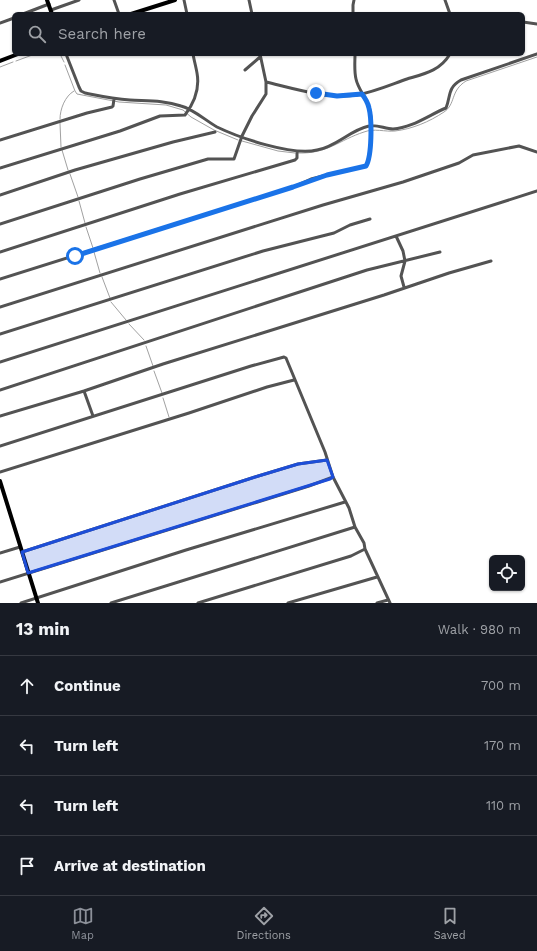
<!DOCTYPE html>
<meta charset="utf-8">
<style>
body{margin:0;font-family:"Work Sans",sans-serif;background:#242831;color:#f1f3f6}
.controls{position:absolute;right:12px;bottom:12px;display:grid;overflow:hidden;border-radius:6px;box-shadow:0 1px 3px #0004}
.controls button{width:36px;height:36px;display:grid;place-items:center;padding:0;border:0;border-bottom:1px solid #363941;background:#171b24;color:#f1f3f6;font:20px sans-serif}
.stop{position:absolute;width:12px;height:12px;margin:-9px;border:3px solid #1a73e8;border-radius:50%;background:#fff}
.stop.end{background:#1a73e8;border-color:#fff;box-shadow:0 1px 4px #0008}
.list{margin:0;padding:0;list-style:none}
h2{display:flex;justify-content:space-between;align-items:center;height:52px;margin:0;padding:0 16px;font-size:17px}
h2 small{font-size:13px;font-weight:400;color:#9ea1a6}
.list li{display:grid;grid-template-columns:26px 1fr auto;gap:12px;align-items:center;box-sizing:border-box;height:60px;padding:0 16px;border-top:1px solid #363941}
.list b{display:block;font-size:15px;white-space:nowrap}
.list em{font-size:13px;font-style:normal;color:#9ea1a6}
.icon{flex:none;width:22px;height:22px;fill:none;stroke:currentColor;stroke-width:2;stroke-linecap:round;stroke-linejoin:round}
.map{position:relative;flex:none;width:537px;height:603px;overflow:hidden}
.search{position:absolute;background:#171b24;box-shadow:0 1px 3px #0004;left:12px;right:12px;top:12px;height:44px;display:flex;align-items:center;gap:10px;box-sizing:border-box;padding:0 14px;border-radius:6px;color:#9ea1a6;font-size:15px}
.sheet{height:292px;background:#171b24}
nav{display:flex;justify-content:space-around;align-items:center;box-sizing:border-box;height:56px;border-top:1px solid #363941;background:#171b24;font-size:11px;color:#9ea1a6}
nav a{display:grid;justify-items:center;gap:2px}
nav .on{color:#8c9099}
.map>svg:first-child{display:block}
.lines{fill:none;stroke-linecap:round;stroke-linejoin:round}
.stream{stroke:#a1a1a1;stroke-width:1}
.minor{stroke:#535353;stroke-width:3}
.major{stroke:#000;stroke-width:4}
.route{stroke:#1a73e8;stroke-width:5}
.marked{fill:#1d4ed8;fill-opacity:0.2;stroke:#1d4ed8;stroke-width:3;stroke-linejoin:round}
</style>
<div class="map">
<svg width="537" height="603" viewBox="0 0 537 603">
<rect width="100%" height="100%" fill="#fff"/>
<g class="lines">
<path class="stream" d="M60,54L64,62
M16,61L35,54
M65,65L75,91L77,94L119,102L166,105L183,110L191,117L214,130L238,140
M0,67L13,62
M60,119C60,109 65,96 74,91
M60,123L61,147
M242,141L278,151L295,153
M62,150L68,170
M298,153C328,154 339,140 364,132C374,128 385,132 395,131C412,129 429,122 444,112C456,104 450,91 466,81L537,57
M70,174L78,197
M79,201L85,223
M86,227L93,248
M94,252L100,273
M102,277L110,298
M111,302L126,320
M129,324L144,340
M146,346L153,366
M154,371L162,393
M163,398L169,417"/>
<path class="minor" d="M114,0L119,14
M184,0L187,14
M249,0L252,14
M445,0L450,14
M51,10L79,0
M23,14L49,4
M353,14V5L354,0
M523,22L537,24
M0,23L14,18
M66,54L79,87L81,91L85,93C100,96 114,99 130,100C147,101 164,100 181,106C193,109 205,120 217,127C240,138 292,156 317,150C336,147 350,130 369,126C377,124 385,129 393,129C412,128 429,115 446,108C451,96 447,88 461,80L537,54
M245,70L260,57
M266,82C295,89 326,99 357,95C374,92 390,85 407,79C424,74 440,71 450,54
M0,140L87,113L112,107L113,106L114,99
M0,168L120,131L160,116L185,115C194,103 200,89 197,73C196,67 194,60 193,54
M0,195L75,170L173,142L215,132
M0,224L140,179L208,159H234L242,136L252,116L266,94V82L260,54
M396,236L403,251L405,261L401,276L404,287
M0,252L180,194L295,160L297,158V151
M0,279L293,187L311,179L327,175L366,166C372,156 373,119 369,107C366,97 358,89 356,79C354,71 355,62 355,54
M0,307L323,205L403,182L459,163L473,155L519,146L537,152
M0,334L263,251L334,233L350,225L370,219
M0,362L537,191
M0,390L367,270L440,252
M84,391L93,416
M0,416L84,391L163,364L384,295L449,273L491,261
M0,446L251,366L284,357L286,358L325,452L333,477L349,508L355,527L364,543L365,549L390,603
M0,472L189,413L267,387L294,380
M22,552L255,477L298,464L327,460
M0,553L20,547
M0,582L309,486L333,477
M21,603L186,550L345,502
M111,603L355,527
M198,603L351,556L365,549
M288,603L377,577
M377,603L388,600"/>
<path class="major" d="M47,0L52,14
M131,14L175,0
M0,61L18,54
M0,481L38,603"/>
</g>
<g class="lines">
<path class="route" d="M75,256L293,187L327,175L366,166C372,156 372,120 369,108C368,103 365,98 362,94L337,96L316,93"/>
</g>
<path class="marked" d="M327,460L333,477L330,479L28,573L22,552L255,477L298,464Z"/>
</svg>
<div class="controls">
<button><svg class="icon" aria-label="locate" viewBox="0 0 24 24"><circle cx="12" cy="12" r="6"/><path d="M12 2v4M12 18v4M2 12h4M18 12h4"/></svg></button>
</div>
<div class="stop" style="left:75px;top:256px"></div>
<div class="stop end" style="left:316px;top:93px"></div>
<div class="search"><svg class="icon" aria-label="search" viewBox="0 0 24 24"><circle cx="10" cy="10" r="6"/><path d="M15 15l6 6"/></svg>Search here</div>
</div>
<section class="sheet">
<h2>13 min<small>Walk · 980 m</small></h2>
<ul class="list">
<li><svg class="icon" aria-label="ahead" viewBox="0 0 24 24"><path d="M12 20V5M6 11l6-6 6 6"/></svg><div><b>Continue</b></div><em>700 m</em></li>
<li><svg class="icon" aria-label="left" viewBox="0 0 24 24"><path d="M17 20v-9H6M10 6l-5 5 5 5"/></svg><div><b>Turn left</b></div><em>170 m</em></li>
<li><svg class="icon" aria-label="left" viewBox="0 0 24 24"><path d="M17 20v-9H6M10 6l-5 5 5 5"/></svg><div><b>Turn left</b></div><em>110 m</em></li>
<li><svg class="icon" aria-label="arrive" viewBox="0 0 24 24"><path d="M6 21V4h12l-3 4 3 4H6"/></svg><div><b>Arrive at destination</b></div></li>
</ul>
</section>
<nav>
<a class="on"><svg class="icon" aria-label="map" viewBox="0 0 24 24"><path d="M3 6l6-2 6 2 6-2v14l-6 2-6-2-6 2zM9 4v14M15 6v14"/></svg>Map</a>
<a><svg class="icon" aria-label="directions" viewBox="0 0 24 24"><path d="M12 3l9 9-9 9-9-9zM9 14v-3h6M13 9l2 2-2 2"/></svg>Directions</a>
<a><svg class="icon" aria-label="saved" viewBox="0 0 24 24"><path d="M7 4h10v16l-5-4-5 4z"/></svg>Saved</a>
</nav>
